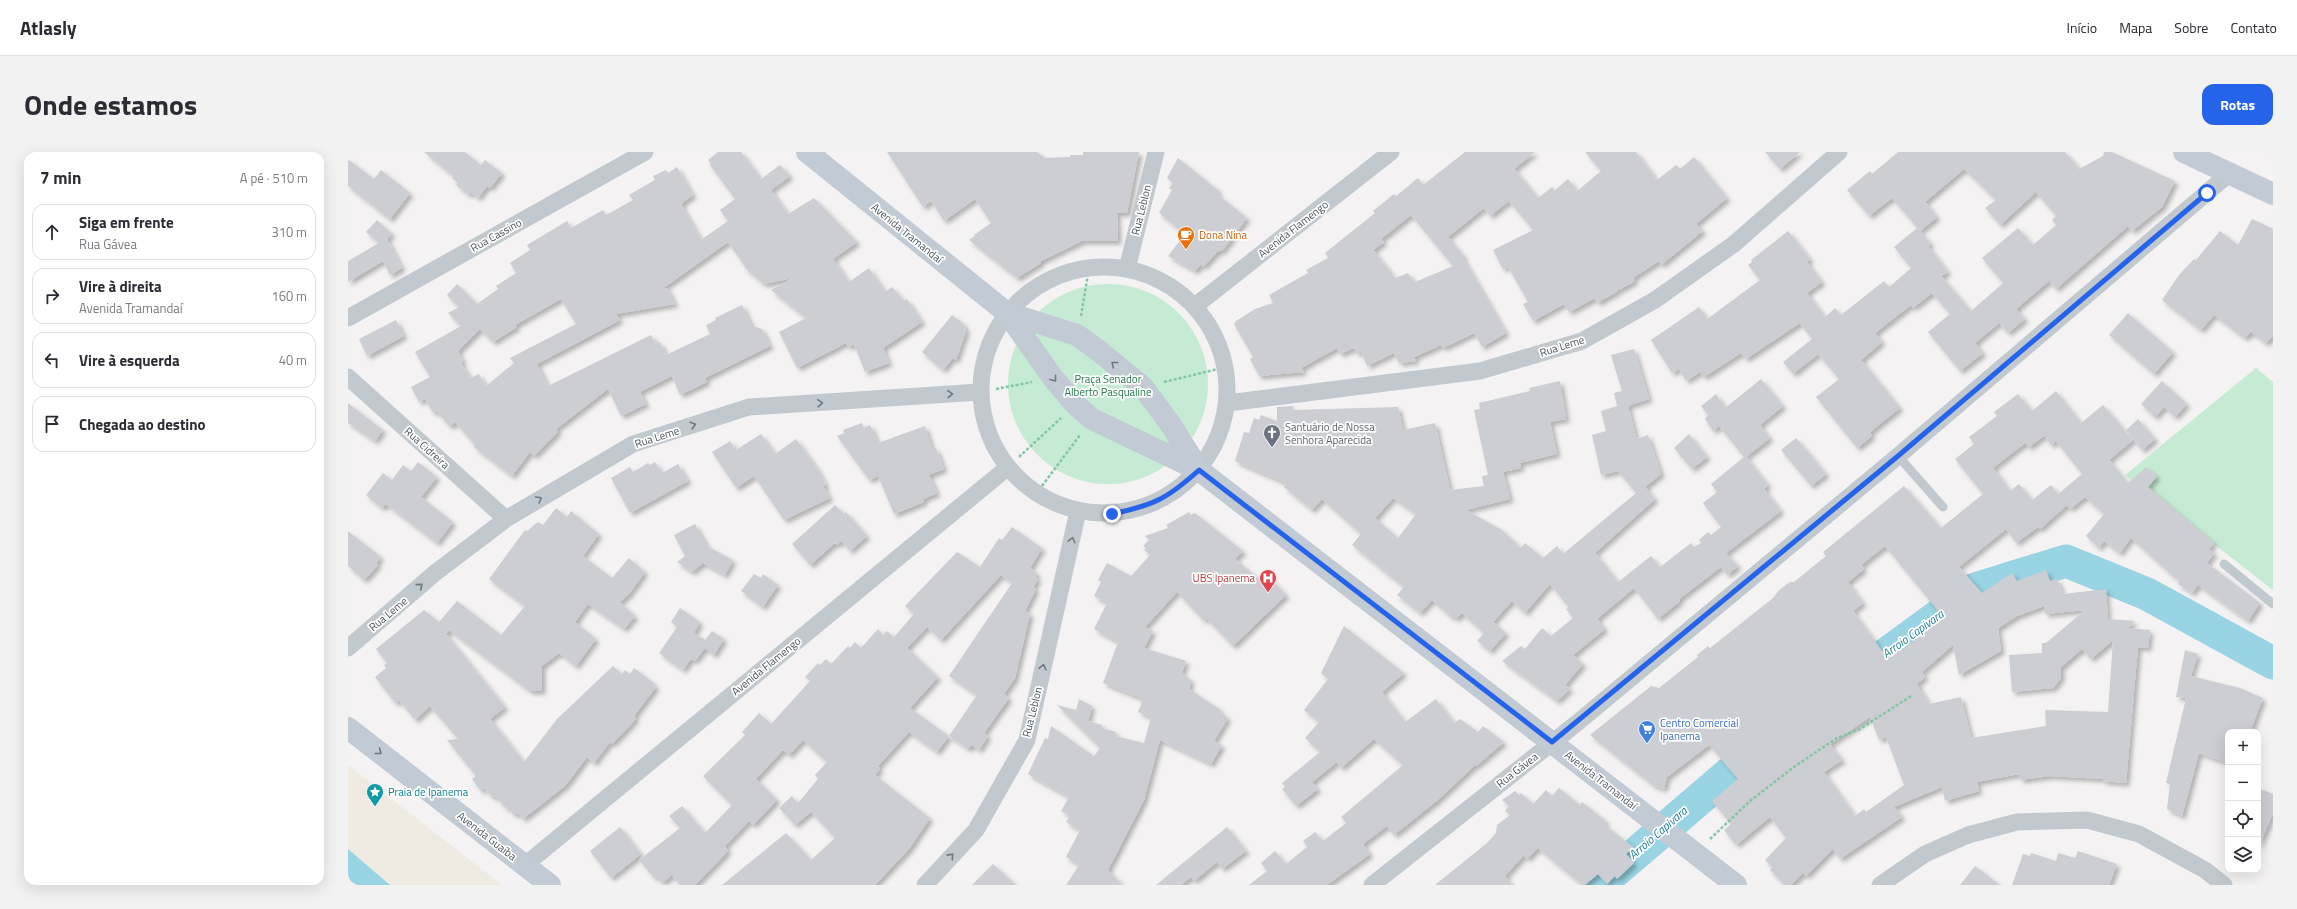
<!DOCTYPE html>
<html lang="pt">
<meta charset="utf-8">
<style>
body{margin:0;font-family:"Titillium Web",sans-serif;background:#f2f2f3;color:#2b2b33}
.controls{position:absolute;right:12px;bottom:12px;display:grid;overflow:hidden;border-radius:8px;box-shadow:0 4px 16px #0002}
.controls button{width:36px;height:36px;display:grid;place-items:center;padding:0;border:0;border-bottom:1px solid #e1e1e2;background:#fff;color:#2b2b33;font:20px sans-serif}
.stop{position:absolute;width:12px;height:12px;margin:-9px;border:3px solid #2563eb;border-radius:50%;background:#fff}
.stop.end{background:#2563eb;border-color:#fff;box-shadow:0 1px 4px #0008}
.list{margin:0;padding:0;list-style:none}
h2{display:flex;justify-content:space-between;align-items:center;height:52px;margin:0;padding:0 16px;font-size:17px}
h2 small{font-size:13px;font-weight:400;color:#7c7c81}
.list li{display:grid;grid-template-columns:26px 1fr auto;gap:12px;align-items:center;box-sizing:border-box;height:56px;margin:0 8px 8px;padding:0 8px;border:1px solid #e1e1e2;border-radius:12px}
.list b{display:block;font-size:15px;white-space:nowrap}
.list p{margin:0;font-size:13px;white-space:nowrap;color:#7c7c81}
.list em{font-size:13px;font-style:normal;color:#7c7c81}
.icon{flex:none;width:22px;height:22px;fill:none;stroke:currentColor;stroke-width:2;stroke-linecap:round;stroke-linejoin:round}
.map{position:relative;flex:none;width:1925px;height:733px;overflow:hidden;border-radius:12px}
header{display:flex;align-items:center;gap:24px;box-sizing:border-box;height:56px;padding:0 20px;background:#fff;border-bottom:1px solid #e1e1e2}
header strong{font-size:19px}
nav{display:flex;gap:22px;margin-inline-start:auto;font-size:14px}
.intro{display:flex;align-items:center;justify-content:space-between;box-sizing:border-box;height:96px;padding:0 24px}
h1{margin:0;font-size:28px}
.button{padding:10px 18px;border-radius:12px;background:#2563eb;color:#fff;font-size:14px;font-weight:700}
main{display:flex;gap:24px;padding:0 24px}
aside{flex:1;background:#fff;border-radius:12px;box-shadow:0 4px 16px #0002}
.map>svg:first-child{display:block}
.green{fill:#c6ebd4}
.sand{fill:#efebe2}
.water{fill:#98d4e3}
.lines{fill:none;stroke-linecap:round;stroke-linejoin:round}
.river{stroke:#98d4e3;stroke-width:33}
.building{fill:#ccced3;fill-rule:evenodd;filter:url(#shadow)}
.path{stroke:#82c6a4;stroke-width:2.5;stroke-dasharray:3 2;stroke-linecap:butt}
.lane{stroke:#c1c9ce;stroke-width:9}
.street{stroke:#c1c9ce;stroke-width:17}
.secondary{stroke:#c2cad3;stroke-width:22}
.oneway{stroke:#6f7880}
.oneway2{stroke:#6e787f}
.route{stroke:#2563eb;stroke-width:5}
.labels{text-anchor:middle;stroke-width:3.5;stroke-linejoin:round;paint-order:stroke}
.street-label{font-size:11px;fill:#4b555d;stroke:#fff}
.food-label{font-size:11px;fill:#c56008;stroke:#fff;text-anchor:start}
.park-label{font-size:11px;fill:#23784d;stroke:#fff}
.worship-label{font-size:11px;fill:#5b616d;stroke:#fff;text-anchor:start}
.health-label{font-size:11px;fill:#be3a42;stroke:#fff;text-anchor:end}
.shop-label{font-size:11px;fill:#366cbe;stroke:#fff;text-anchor:start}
.culture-label{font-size:11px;fill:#0d838f;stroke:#fff;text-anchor:start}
.water-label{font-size:12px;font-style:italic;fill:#1c7e97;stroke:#fff}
</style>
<header>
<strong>Atlasly</strong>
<nav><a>Início</a><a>Mapa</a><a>Sobre</a><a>Contato</a></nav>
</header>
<div class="intro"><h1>Onde estamos</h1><a class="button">Rotas</a></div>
<main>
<aside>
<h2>7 min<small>A pé · 510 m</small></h2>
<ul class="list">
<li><svg class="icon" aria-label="ahead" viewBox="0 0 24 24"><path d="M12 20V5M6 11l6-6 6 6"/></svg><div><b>Siga em frente</b><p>Rua Gávea</p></div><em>310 m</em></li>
<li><svg class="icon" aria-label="right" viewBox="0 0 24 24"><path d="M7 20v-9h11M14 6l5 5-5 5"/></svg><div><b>Vire à direita</b><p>Avenida Tramandaí</p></div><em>160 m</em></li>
<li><svg class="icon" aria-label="left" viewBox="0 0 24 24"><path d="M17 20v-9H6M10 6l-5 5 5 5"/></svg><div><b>Vire à esquerda</b></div><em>40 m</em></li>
<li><svg class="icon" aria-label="arrive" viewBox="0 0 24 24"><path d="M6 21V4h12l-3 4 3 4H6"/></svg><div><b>Chegada ao destino</b></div></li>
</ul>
</aside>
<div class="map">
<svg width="1925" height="733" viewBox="0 0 1925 733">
<defs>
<filter id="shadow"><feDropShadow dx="3.5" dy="3.5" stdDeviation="2" flood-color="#0004"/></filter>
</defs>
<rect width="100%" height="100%" fill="#f4f2f2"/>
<path class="green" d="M660 232a100 100 0 1 1 200 0a100 100 0 1 1-200 0Z
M1908,216L1925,230V438L1777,323Z"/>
<path class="sand" d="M0,613L154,733H42L0,697Z"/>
<path class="water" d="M0,697L42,733H0Z"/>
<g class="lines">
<path class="river" d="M1500,530L1627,437L1718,409L1799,442L1925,511
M1251,733L1418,590"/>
</g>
<path class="building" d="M76,0H117L133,13L137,8L154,21L142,36L139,34L130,46L122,40L121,43L108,33L110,31L104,26L106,24Z
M370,0H393L413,27L432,13L442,24L423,38L440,62L466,46L509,90L485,107L501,130L521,116L537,140L544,135L556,149L559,147L574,170L535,196L541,211L517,220L506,192L501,195L498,191L449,216L431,180L458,166L423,138L445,126L416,132L400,119L380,90L314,137L319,136L327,152L268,162L272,168L189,212L200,234L303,183L308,192L312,190L318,203L362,182L358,173L368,168L367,166L394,153L404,174L414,177L422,194L357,226L359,230L332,243L324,224L292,240L298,252L273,264L260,237L208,277L210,280L186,304L182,300L164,324L126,295L127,293L107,270L102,275L89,259L85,261L77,247L71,250L63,235L82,225L67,200L113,174L100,161L111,155L99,143L109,132L129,152L150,137L148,134L168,121L162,111L182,98L179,93L219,69L223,76L255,58L258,63L285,48L281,43L307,28L305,24L318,18L320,21L329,15L345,43L333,52L353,88L380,69L372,58L387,47L362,13L363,12L360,8ZM213,147L228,172L162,206L166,211L138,234L131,222L122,226L113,211L115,209L110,199L132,177L145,190L169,175L167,173Z
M539,0H689L697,6L722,5V3H735V0H791L779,61H769L770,89H734L693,109V111L669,126L621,88L627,84L626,83L643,71L627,47L596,69L583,49L575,55Z
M1117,0H1187L1166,17L1190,46L1204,35L1207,38L1220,27L1229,39L1253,19L1237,0H1288L1309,28L1328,13L1332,17L1346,5L1379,46L1348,72L1355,79L1313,113L1311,109L1285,126L1287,129L1271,138L1268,134L1270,139L1249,151L1247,146L1221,160L1216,152L1185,169L1175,152L1180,150L1160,115L1155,117L1145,98L1185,78L1161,49L1142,64L1136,56L1100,85L1116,105L1115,106L1158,181L1134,195L1126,181L1095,196L1093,193L1066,205L1068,209L1051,211L1046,201L1019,214L1013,200L1009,202L1006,196L992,202L989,196L953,216L956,220L911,224L902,207L905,205L886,172L888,169L907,157L925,151L921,143L960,121L958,118L980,106L977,101L1027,61L1025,59L1046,42L1048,44L1070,26L1075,33ZM1063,63L1105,114L1067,130L1060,121L1047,126L1025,98L1036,90L1033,87Z
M1417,0H1452L1432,17Z
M1550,0H1717L1731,17L1755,4L1756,0H1764L1827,29L1814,55L1784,79L1780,74L1708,137L1701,129L1668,157L1677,167L1660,181L1651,171L1627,191L1635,201L1612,219L1580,180L1602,162L1584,141L1565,156L1563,153L1527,181L1534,190L1513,208L1552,256L1522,280L1524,284L1509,296L1468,245L1491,227L1470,202L1445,222L1435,210L1464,187L1452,171L1398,207L1393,201L1356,225L1352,220L1338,229L1331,217L1324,221L1303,188L1351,155L1359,167L1412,128L1400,113L1404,110L1403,108L1440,79L1462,107L1459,110L1474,130L1459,141L1477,165L1487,156L1493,163L1536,129L1541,135L1563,116L1546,95L1569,76L1583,92L1580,94L1600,120L1593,124L1623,159L1655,131L1634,106L1670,76L1685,93L1708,73L1704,68L1708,64L1688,40L1652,73L1637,56L1648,48L1616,17L1577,50L1589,65L1572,79L1544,46L1521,64L1499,38L1522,19L1524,22Z
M830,6L871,39L869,42L899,66L875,98L869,100L855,115L853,112L847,119L820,104L837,82L811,61L824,38L821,36L825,31L819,26Z
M0,7L26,27L33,18L62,41L42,67L0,34Z
M1904,67L1925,77V184L1918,191L1903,180L1897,186L1866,163L1853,178L1814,148L1831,123L1846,107L1848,108L1872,79L1890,93Z
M29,68L44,82L39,87L54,116L42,123L35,109L0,130V109L31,91L18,80Z
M1780,161L1825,200L1806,222L1761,183Z
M604,163L616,172L618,179L608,208L605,206L595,218L574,200Z
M48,168L56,184L19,204L11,187Z
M1286,197L1301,247L1280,254L1288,285L1291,286L1300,283L1313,322L1297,335L1307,347L1247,401L1270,430L1303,404L1312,415L1343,391L1346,395L1353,391L1351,388L1360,380L1363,383L1373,375L1355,351L1369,340L1363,332L1396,305L1371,274L1365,279L1357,267L1360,263L1353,254L1368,242L1377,256L1413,227L1435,254L1412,273L1422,286L1398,305L1420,333L1416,337L1433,359L1378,401L1390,414L1379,423L1373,415L1331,447L1332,449L1310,467L1286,436L1249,467L1257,477L1225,503L1235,512L1217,533L1222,537L1209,549L1154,509L1173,494L1177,497L1194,476L1203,484L1225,466L1218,457L1221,456L1202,432L1177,461L1164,449L1145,470L1158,481L1142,499L1129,489L1136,481L1114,461L1108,467L1105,464L1103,465L1084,448L1072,461L1049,443L1056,435L1004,393L1013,382L974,347L964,358L936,335L938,331L887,309L896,280L901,281L906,266L911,268L913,263L929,269V255L945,254V258L1050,255L1055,278L1087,271L1102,338L1136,334L1134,324L1140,323L1126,258L1132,257L1131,251L1182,239L1181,236L1212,229L1218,267L1202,270L1209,302L1172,311L1173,316L1155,320L1162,347L1118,358L1154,378L1173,396L1177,391L1195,406L1209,394L1215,402L1288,341L1270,319L1253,323L1244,283L1258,279L1253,259L1269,254L1266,241L1274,239L1263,203ZM1045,346L1068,362L1050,386L1027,366Z
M1814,229L1839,252L1827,265L1816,255L1807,265L1793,252Z
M1708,239L1733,271L1755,253L1785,288L1761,308L1780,331L1798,315L1809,324L1800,335L1866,391L1861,397L1866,401L1859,411L1912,451L1900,469L1850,433L1844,441L1830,432L1832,430L1783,386L1772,401L1756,389L1751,396L1738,384L1756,362L1737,345L1722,357L1719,353L1692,377L1690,375L1668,391L1658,377L1611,415L1634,441L1664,421L1669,429L1698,418L1702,429L1709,427L1715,442L1758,437L1760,467L1787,469L1780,476L1802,478L1800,496L1790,495L1778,631L1755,629V627L1702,624L1672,628L1671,622L1629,630L1631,639L1597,649L1594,635L1546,655L1554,665L1492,707L1485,697L1458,724L1455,721L1443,733H1437L1422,718L1424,715L1417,708L1438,686L1422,665L1388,693L1376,678L1383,672L1364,649L1390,627L1361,593L1319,625L1316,637L1305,633L1242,583L1303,534L1311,536L1350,505L1349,503L1360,494L1362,496L1425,446L1431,438L1442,430H1446L1478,404L1475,400L1556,334L1593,376L1635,342L1607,307L1626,292L1621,285L1649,264L1646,260L1670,242L1684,259ZM1696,284L1703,293L1708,289L1734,322L1710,342L1703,333L1684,348L1671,332L1662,339L1645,316L1677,291L1681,295ZM1537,394L1595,465L1555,498L1553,495L1539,506L1505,459L1515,451L1500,430L1516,417L1513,413ZM1696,454L1697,462L1737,458L1698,491H1694V501L1661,503L1664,540L1705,536L1713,526V515L1734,497L1743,507L1765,488L1760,560L1697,558L1698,574L1623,586L1613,545L1581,552L1569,532L1577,525L1574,520L1605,493L1611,523L1653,499L1650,476L1669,464ZM1522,565L1531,588L1538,585L1556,633L1518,660L1516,657L1507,664L1476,620L1494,608L1482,592Z
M0,251L35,278L27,289L0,271Z
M1790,267L1807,287L1794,298L1778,278Z
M514,271L516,276L522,273L530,291L577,274L584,297L588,296L596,317L581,323L589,341L575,347L576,350L546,362L530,324L521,328L489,284L496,281L495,278Z
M413,282L427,302L448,287L470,318L478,333L475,334L482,346L436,368L406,324L388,336L364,300L382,289L388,298Z
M1341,282L1359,305L1344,317L1326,296Z
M1448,286L1478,322L1463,334L1433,298Z
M70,310L89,325L73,345L105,370L89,391L38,352L34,356L18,343L35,321L44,328L55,313L63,319Z
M307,310L314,321L330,312L340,329L282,361L263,326L282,315L285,320L300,311L302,313Z
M487,353L496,362L498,360L519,384L502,399L493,389L489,393L487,391L462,413L444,392Z
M208,356L219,365L223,359L251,382L235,404L264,426L281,406L297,420L281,442L272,450L287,464L276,477L240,452L227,470L248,487L228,514L211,501L194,514V539H182L101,478L98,482L157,555L142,567L176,610L209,567L265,514L274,522L277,518L282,522L286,516L306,531L305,533L308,535L286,564L288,567L264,592L262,590L246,611L239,605L218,633L175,667L171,662H165L160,655L159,657L155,653L147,644L144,645L136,636L133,639L124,627L128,624L99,588L110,587L82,554L67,568L51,548L47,551L27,525L38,516L36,513L39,511L28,497L76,458L91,470L109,449L153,483L177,454L141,427L177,378L179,379L190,370L195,373Z
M841,360L843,363L847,361L895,399L887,407L912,428L918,422L938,443L885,494L858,466L856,469L829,440L797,475L805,479L796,496L838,509L834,521L843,528L841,537L873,558L872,560L880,566L866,589L874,593L863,612L812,588L796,648L760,718L774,733H718L731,713L718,705L732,678L718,670L722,664L713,659L721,645L680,622L697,586L700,587L703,574L746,604L752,596L709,553L728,558L731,547L744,554L740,569L754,573V576L768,580L767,584L796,591L803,565L790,560L795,547L755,531L770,490L746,477L759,451L746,444L753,430L750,428L759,411L783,424L802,403L796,398L798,396L795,394L801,388L797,384L820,376L818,373Z
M347,372L359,394L385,408L377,423L355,411L344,420L329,410L337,404L326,383Z
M664,375L694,396L682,416L689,421L687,425L690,427L685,435L688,437L677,459L682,462L667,526L656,542L661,546L636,581L640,584L631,598L624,593L620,597L601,584L629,543L601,524L664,431L653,423L593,488L579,475L559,496L590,525L562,556L601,584L589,600L561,580L530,614L532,617L527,623L582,666L561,697L527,733H374L438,681L463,708L487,686L463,660L447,673L431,656L444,644L450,651L470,627L467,623L479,610L455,588L441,603L435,598L408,627L429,648L405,673L401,669L377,694L380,699L347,733H332L324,723L314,731L308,724L306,726L291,708L332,676L321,664L334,654L357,681L384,653L355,624L397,583L394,580L411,561L423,572L462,529L457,525L470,511L472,513L478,507L483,512L500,494L502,496L507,490L513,496L530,477L535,483L539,479L546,485L566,462L557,454L609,400L632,415L651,386L654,388Z
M0,379L33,405L28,411L30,413L16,428L0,414Z
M406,422L413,426L415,422L430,433L415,455L393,439Z
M332,456L352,470L346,481L357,488L364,479L376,487L366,503L357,496L347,509L343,507L335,518L311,501L329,475L323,470Z
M996,474L1056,521L1034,540L1057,570L1088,547L1106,571L1112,567L1130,580L1135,574L1156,590L1128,614L1127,613L1091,647L1046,683L1039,674L1015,692L1022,702L979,733H901L919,719L913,711L927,699L938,712L959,695L955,689L967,680L975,689L998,671L993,665L1055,613L1026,587L993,616L989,610L964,630L970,637L948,654L934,637L937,635L934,631L972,600L957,586L971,570L956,558L980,527L973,521Z
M1837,498L1850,502L1843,524L1892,536L1915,546L1902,580H1880V611L1851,601L1834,664L1819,657L1822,632L1818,631L1838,546L1828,545Z
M1211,636L1232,653L1234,650L1258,669L1256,672L1285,695L1278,702L1286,711L1269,727L1267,724L1259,732L1250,722L1237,733H1234L1190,696L1179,707L1176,703L1157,724L1164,733H1087L1139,691L1148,681L1149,673L1162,663L1157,659L1161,654L1154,648L1167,639L1171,643L1173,641L1185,652L1198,638L1204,644Z
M1910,636L1925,642V661L1910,696Z
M272,675L293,702L263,726L242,699Z
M879,675L898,699L874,717L869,710L846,729L843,725L833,733H808Z
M1730,699L1769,712L1761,733H1664L1675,702L1682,704L1683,701L1708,709L1710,701L1727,706Z
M645,712L668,733H624Z
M1627,714L1652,733H1612Z"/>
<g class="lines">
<path class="path" d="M733,164L741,116
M816,230L878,215
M648,237L684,230
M671,305L713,266
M688,342L732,283
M1362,687L1402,649L1446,615L1489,586L1512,577L1563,544"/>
<path class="lane" d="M1550,304L1595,355
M1876,412L1925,452"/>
<path class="street" d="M633 238a123 123 0 1 1 246 0a123 123 0 1 1-246 0Z
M779,117L808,0
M847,154L1043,0
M0,166L297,0
M0,225L158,367
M880,251L1132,219L1234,189L1307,148L1386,92L1491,0
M0,496L87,421L158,367L285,292L401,255L632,240
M177,713L659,316
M577,733L628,678L679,588L730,359
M1024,733L1229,571L1550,304L1882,21
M1532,733L1577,702L1620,683L1669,670L1739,668L1791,682L1857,718L1876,733"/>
<path class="secondary" d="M459,0L659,161L705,226L728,253L744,267L851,318L1388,733
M1836,0L1925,42
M659,161L729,183L751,199L795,235L823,273L851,318
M0,576L202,733"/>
</g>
<defs><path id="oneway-chevron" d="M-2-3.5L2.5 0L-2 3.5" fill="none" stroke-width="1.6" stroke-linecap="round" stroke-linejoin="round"/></defs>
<g class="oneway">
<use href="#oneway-chevron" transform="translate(766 212) rotate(-141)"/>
<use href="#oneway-chevron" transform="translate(706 227) rotate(52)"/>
<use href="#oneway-chevron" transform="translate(31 600) rotate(38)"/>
</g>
<g class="oneway2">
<use href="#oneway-chevron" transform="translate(602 242) rotate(-4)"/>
<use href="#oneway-chevron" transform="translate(472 251) rotate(-4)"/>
<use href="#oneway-chevron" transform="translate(345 273) rotate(-17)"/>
<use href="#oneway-chevron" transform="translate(191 347) rotate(-31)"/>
<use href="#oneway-chevron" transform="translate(724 388) rotate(-77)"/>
<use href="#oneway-chevron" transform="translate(72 434) rotate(-40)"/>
<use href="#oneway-chevron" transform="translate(695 515) rotate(-77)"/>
<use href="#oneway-chevron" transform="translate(603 704) rotate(-48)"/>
</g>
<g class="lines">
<path class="route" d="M764,362C806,353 819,347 851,318L1204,590L1550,304L1859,41"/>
</g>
<defs>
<symbol id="cafe-pin" viewBox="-11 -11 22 30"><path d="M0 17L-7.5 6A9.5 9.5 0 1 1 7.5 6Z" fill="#e8710a" stroke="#fff"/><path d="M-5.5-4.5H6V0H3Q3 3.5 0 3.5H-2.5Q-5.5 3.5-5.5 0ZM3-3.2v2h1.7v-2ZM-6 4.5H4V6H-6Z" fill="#fff"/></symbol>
<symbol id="church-pin" viewBox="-11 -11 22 30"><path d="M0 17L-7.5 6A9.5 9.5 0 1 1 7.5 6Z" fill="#6b7280" stroke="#fff"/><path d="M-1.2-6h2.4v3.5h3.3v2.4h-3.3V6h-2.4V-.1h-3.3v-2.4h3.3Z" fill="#fff"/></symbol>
<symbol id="hospital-pin" viewBox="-11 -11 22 30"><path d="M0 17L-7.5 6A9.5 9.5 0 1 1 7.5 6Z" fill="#e0444e" stroke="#fff"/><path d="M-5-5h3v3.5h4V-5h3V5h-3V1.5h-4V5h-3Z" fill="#fff"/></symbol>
<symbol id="supermarket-pin" viewBox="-11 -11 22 30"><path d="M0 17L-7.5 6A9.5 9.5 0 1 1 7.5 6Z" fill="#3f7fe0" stroke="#fff"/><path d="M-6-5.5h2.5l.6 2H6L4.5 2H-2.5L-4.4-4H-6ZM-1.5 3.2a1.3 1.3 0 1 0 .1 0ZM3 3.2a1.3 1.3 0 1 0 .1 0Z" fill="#fff"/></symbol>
<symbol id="sight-pin" viewBox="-11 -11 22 30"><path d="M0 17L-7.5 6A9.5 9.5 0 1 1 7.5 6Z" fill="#0f9aa8" stroke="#fff"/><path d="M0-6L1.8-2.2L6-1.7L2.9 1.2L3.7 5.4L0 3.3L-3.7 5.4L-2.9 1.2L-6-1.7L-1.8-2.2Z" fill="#fff"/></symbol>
</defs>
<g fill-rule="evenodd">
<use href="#cafe-pin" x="828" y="73" width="20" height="27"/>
<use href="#church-pin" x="914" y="271" width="20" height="27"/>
<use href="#hospital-pin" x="910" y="416" width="20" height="27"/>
<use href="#supermarket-pin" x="1289" y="567" width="20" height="27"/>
<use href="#sight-pin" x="17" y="630" width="20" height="27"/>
</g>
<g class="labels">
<g class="street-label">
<text transform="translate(793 58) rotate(-76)" y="4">Rua Leblon</text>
<text transform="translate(945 77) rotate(-38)" y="4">Avenida Flamengo</text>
<text transform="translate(559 81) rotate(39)" y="4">Avenida Tramandaí</text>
<text transform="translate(148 83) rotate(-29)" y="4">Rua Cassino</text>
<text transform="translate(1214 194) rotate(-18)" y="4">Rua Leme</text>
<text transform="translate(309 285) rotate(-18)" y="4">Rua Leme</text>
<text transform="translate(79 296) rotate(42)" y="4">Rua Cidreira</text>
<text transform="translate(40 462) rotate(-40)" y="4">Rua Leme</text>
<text transform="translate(418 514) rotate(-39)" y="4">Avenida Flamengo</text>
<text transform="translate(684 560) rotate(-76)" y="4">Rua Leblon</text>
<text transform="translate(1169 618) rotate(-38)" y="4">Rua Gávea</text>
<text transform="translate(1253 628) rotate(38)" y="4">Avenida Tramandaí</text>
<text transform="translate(139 684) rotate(38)" y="4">Avenida Guaíba</text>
</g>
<g class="food-label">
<text x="851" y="87">Dona Nina</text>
</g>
<g class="park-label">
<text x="760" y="231">Praça Senador<tspan x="760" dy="13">Alberto Pasqualine</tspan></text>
</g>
<g class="worship-label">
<text x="937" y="279">Santuário de Nossa<tspan x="937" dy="13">Senhora Aparecida</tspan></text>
</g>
<g class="health-label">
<text x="907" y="430">UBS Ipanema</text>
</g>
<g class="shop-label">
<text x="1312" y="575">Centro Comercial<tspan x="1312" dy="13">Ipanema</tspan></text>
</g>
<g class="culture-label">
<text x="40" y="644">Praia de Ipanema</text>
</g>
<g class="water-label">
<text transform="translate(1565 482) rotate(-36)" y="4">Arroio Capivara</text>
<text transform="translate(1310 681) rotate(-41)" y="4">Arroio Capivara</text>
</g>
</g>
</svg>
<div class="controls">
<button>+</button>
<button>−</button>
<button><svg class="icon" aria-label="locate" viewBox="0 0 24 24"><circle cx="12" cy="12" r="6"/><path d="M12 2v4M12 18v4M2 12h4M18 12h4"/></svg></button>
<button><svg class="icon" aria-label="layers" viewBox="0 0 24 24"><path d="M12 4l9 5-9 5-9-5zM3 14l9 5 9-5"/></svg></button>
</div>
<div class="stop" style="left:1859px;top:41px"></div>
<div class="stop end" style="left:764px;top:362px"></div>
</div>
</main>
